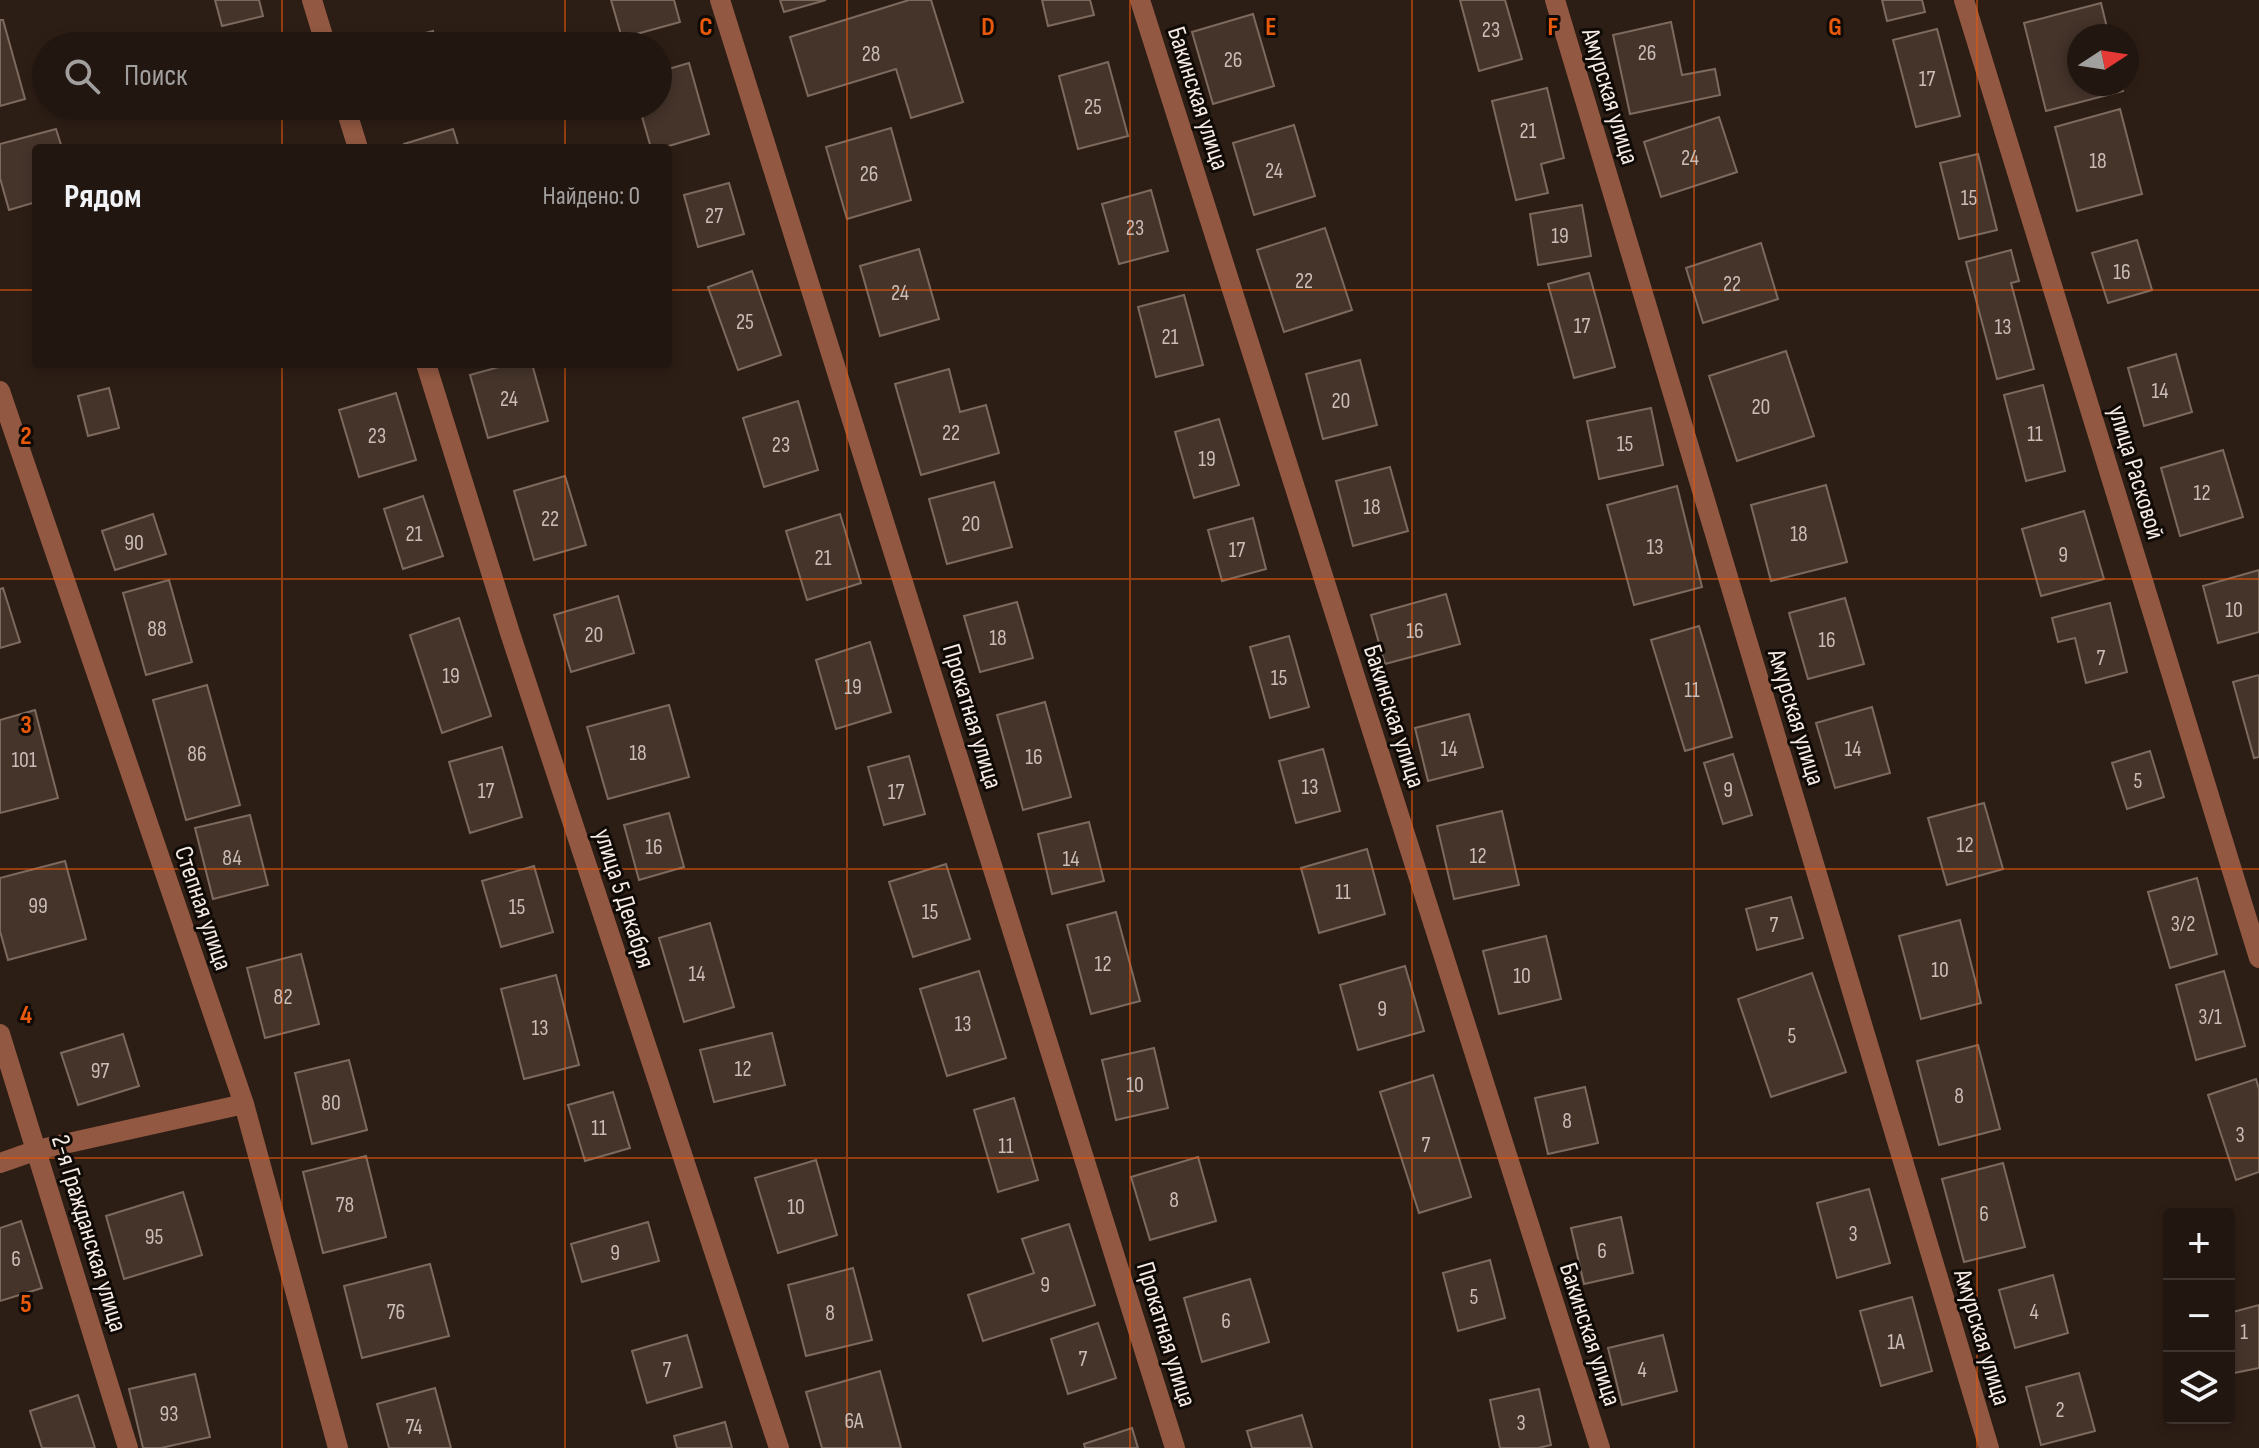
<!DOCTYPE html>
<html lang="ru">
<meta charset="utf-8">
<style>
body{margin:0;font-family:"Sofia Sans Condensed",sans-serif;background:#2e231e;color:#f1f3f6}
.controls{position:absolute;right:24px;bottom:24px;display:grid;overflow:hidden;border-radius:8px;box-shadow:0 4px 12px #0003}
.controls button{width:72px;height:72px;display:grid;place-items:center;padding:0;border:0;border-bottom:2px solid #3f3530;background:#221610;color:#f1f3f6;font:40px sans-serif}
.compass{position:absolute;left:2067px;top:24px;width:72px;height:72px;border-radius:50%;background:#221610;box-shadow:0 4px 12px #0003;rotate:78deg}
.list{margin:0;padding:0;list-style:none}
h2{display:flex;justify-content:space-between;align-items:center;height:104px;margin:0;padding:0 32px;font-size:34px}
h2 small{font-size:26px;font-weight:400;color:#a29f9f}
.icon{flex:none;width:44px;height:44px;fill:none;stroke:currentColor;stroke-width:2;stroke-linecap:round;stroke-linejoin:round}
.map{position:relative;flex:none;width:2259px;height:1448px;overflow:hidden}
.search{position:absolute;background:#221610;box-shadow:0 4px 12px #0003;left:32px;top:32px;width:640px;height:88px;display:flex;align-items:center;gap:20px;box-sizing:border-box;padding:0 28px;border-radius:44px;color:#a29f9f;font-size:30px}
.panel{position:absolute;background:#221610;box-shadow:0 4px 12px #0003;left:32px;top:144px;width:640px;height:224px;border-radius:8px}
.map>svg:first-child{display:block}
.building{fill:#45342a;stroke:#7d6a5f;stroke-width:2}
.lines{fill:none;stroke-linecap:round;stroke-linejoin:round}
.street{stroke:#925842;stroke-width:20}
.grid{fill:none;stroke:#e8590c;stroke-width:2;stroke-opacity:0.55}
.labels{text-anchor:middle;stroke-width:6;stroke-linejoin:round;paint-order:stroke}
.number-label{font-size:22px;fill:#cabcb6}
.street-label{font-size:26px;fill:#f6eae4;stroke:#100a06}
.grid-label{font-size:26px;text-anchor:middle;font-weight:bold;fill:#e8590c;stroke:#100a06;stroke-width:6;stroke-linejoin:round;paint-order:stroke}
</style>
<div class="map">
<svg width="2259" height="1448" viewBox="0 0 2259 1448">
<rect width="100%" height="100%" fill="#2d1e15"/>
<path class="building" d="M215,0H259L263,16L222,26Z
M611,0H674L680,22L622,38Z
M780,0H826L784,12Z
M909,0H931L963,102L911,118L896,69L808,96L790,37Z
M1042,0H1090L1094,15L1048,26Z
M1460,0H1505L1522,59L1479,71Z
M1882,0H1922L1925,12L1887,21Z
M2101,3L2109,36H2079V84H2122L2123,91L2046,111L2024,23Z
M1253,14L1274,86L1213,104L1192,32Z
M0,20H3L25,99L0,106Z
M1671,22L1682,75L1715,69L1720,95L1630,114L1613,35Z
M1937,29L1960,116L1916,127L1893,40Z
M433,31L437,46H380V45Z
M1108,62L1128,136L1078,149L1059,76Z
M689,63L709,134L662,148H651L639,106H658V72Z
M1547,88L1564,158L1541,164L1548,193L1516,200L1492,101Z
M2120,109L2142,194L2077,211L2055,127Z
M1719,117L1737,172L1661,197L1644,142Z
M1294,125L1315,196L1254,215L1233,143Z
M891,128L911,200L847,219L826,147Z
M56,129L62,148H36V202L9,210L0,178V144Z
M453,129L459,148H405L404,144Z
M1978,154L1997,230L1959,239L1940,163Z
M729,183L744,234L698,247L684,195Z
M1151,190L1168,251L1119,264L1102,204Z
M1582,205L1591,256L1538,265L1530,214Z
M1325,228L1352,310L1284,332L1257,250Z
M2137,240L2152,290L2108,303L2092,253Z
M1761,243L1778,299L1703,323L1686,268Z
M919,249L939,319L880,336L860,266Z
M2011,250L2019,281L2011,283L2034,369L1997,379L1966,262Z
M752,271L781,355L738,370L708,287Z
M1589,273L1615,367L1574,378L1548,284Z
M1184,295L1203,365L1156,377L1138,307Z
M1786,351L1814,436L1737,461L1709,376Z
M2176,354L2192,412L2144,426L2128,368Z
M1360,360L1377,425L1323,439L1306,374Z
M510,364H532L548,421L488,438L470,375Z
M949,369L960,412L986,405L999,453L921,475L895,384Z
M2043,385L2065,471L2026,481L2004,395Z
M109,388L119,428L88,436L78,396Z
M396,393L416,460L359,477L339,410Z
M798,401L818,470L764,487L743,418Z
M1651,408L1663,465L1599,479L1587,421Z
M1219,419L1239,485L1194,498L1175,432Z
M2223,450L2243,517L2180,536L2161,468Z
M1390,467L1408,531L1353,546L1336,481Z
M565,476L586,545L534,560L514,491Z
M994,482L1012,547L947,564L929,499Z
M1826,485L1847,562L1771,581L1751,505Z
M1677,486L1702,587L1634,605L1607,505Z
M423,496L443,556L403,569L384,509Z
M2084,511L2104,579L2041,596L2022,529Z
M153,514L166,554L115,570L102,531Z
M840,514L861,583L807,600L786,531Z
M1253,518L1266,569L1222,581L1208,530Z
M2259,570V632L2218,643L2203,586Z
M169,580L192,662L146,675L123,593Z
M3,588L20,642L0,648V589Z
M1446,594L1460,644L1385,664L1371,615Z
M618,596L634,653L571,672L554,615Z
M1845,598L1864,664L1808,679L1789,613Z
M1017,602L1033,658L980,672L964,616Z
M2110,603L2127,672L2086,683L2075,638L2058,642L2052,618Z
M459,618L491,716L442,733L410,635Z
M1699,626L1732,737L1685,751L1651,640Z
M1289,636L1309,707L1270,718L1250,647Z
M870,642L891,712L836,729L816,660Z
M2259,675V757L2254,758L2233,682Z
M207,685L240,805L186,820L153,700Z
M1045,702L1071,797L1023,810L997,715Z
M669,705L689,777L608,799L587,727Z
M1872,707L1890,773L1835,788L1816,723Z
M35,710L58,798L0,813V720Z
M1469,714L1483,767L1428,781L1415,728Z
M502,747L522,817L470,833L449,762Z
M1323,749L1340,811L1296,823L1279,761Z
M2150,751L2164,797L2127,809L2112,763Z
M1733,754L1752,815L1723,824L1704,763Z
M909,756L925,814L884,825L868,767Z
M1984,803L2003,869L1947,885L1928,818Z
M1502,811L1519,885L1454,899L1437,826Z
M669,813L684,867L639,880L624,825Z
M250,815L268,885L213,899L195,828Z
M1089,822L1104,881L1052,894L1038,834Z
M1367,849L1385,914L1319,933L1301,868Z
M65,861L86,939L8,960L0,931V878Z
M946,864L970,939L913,957L889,882Z
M534,866L553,932L501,947L482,881Z
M2197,878L2217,954L2170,968L2148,892Z
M1791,897L1803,938L1757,950L1746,909Z
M1116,912L1140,1001L1091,1014L1067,925Z
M1960,920L1981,1003L1921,1019L1899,936Z
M710,923L734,1007L684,1022L659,938Z
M1546,936L1561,999L1499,1014L1483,951Z
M301,954L319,1024L265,1038L247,968Z
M1405,966L1424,1031L1358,1050L1340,985Z
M979,971L1006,1058L947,1076L920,989Z
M2224,971L2245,1046L2196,1060L2176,985Z
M1812,973L1846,1072L1771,1097L1738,999Z
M556,975L579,1065L524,1079L501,989Z
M772,1033L785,1085L714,1102L700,1050Z
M123,1034L139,1086L78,1105L61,1053Z
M1978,1045L2000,1129L1939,1145L1917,1061Z
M1154,1048L1168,1108L1116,1120L1102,1060Z
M349,1060L367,1130L312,1144L295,1073Z
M1433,1075L1471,1197L1419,1213L1380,1092Z
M2256,1079L2259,1089V1172L2236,1180L2208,1095Z
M1585,1087L1598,1143L1548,1154L1535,1098Z
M613,1092L630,1148L585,1161L568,1105Z
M1014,1098L1038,1180L998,1192L974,1110Z
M366,1156L386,1237L323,1253L303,1172Z
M1198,1157L1216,1221L1150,1240L1131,1177Z
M816,1160L837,1235L778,1253L755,1178Z
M2003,1163L2025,1247L1964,1262L1942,1179Z
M1869,1189L1890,1263L1837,1278L1817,1203Z
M183,1192L202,1255L124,1279L106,1216Z
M1621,1217L1633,1273L1584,1284L1571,1228Z
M21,1221L42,1288L0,1301V1228Z
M648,1222L659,1261L582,1282L571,1244Z
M1069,1224L1095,1305L983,1341L968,1295L1034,1273L1022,1239Z
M1490,1260L1505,1318L1458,1331L1443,1273Z
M430,1264L449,1336L362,1358L344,1286Z
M853,1268L872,1340L806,1356L788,1285Z
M2053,1275L2068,1333L2015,1348L1999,1290Z
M1250,1279L1269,1342L1202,1362L1184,1298Z
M1912,1297L1932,1371L1881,1386L1860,1311Z
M2259,1305V1368L2234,1373L2229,1350V1313Z
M1098,1323L1116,1378L1068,1394L1051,1339Z
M687,1335L702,1387L647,1403L632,1351Z
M1663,1335L1677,1391L1622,1405L1608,1348Z
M880,1371L901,1448H822L806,1392Z
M2079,1373L2095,1431L2041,1445L2026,1387Z
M195,1374L210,1437L161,1448H143L129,1389Z
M435,1388L451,1448H389L377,1404Z
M1539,1389L1551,1445L1538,1448H1500L1490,1400Z
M78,1395L95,1448H42L30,1411Z
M1302,1415L1312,1448H1252L1247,1431Z
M725,1422L732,1448H677L674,1436Z
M1132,1428L1138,1448H1085L1084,1444Z"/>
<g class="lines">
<path class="street" d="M312,0L326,46
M720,0L1175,1448
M1140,0L1600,1448
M1555,0L1989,1448
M1964,0L2259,958
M345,106L358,148
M426,364L510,633L779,1448
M0,391L244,1104L338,1448
M0,1034L128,1448
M0,1163L37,1150L244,1104"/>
</g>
<path class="grid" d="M282,0V46M565,0V46M847,0V1448M1130,0V1448M1412,0V1448M1694,0V1448M1977,0V1448M282,106V148M565,106V148M0,290H36M668,290H2259M282,364V1448M565,364V1448M0,579H2259M0,869H2259M0,1158H2259"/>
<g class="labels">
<g class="number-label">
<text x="1491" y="37">23</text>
<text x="1647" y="60">26</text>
<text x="871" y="61">28</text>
<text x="1233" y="67">26</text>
<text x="1927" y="86">17</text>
<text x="1093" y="114">25</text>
<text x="1528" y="138">21</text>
<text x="1690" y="165">24</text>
<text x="2098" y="168">18</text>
<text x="1274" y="178">24</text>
<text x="869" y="181">26</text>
<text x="1969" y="205">15</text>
<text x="714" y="223">27</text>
<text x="1135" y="235">23</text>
<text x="1560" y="243">19</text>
<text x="2122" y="279">16</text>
<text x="1304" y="288">22</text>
<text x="1732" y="291">22</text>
<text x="900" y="300">24</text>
<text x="745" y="329">25</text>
<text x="1582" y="333">17</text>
<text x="2003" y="334">13</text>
<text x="1170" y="344">21</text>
<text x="2160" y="398">14</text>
<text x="509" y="406">24</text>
<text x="1341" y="408">20</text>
<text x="1761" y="414">20</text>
<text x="951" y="440">22</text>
<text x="2035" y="441">11</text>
<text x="377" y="443">23</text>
<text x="1625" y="451">15</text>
<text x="781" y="452">23</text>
<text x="1207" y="466">19</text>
<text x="2202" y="500">12</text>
<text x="1372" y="514">18</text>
<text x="550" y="526">22</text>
<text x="971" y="531">20</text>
<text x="414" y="541">21</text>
<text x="1799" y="541">18</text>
<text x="134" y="550">90</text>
<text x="1655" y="554">13</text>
<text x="1237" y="557">17</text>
<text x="2063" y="562">9</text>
<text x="823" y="565">21</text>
<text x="2234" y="617">10</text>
<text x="157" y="636">88</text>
<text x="1415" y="638">16</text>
<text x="594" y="642">20</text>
<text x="998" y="645">18</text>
<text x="1827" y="647">16</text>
<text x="2101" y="665">7</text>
<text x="451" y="683">19</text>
<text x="1279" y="685">15</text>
<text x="853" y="694">19</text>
<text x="1692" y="697">11</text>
<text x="1449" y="756">14</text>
<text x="1853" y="756">14</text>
<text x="638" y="760">18</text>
<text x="197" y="761">86</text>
<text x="1034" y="764">16</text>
<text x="24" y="767">101</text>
<text x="2138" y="788">5</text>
<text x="1310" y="794">13</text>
<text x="1728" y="797">9</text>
<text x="486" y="798">17</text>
<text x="896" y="799">17</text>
<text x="1965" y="852">12</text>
<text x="654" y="854">16</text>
<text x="1478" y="863">12</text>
<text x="232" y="865">84</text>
<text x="1071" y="866">14</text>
<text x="1343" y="899">11</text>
<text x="38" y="913">99</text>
<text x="517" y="914">15</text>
<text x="930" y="919">15</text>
<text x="2183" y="931">3/2</text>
<text x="1774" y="932">7</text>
<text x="1103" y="971">12</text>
<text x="1940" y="977">10</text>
<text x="697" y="981">14</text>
<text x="1522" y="983">10</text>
<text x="283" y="1004">82</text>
<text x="1382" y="1016">9</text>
<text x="2210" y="1024">3/1</text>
<text x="963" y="1031">13</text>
<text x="540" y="1035">13</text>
<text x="1792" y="1043">5</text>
<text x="743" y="1076">12</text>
<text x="100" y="1078">97</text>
<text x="1135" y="1092">10</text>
<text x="1959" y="1103">8</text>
<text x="331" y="1110">80</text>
<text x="1567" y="1128">8</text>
<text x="599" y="1135">11</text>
<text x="2240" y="1142">3</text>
<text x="1426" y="1152">7</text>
<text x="1006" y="1153">11</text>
<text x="1174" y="1207">8</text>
<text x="345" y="1212">78</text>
<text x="796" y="1214">10</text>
<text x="1984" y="1221">6</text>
<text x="1853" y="1241">3</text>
<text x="154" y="1244">95</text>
<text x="1602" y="1258">6</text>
<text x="615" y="1260">9</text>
<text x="16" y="1266">6</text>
<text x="1045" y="1292">9</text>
<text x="1474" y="1304">5</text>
<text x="396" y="1319">76</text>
<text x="2034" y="1319">4</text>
<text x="830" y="1320">8</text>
<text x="1226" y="1328">6</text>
<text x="2244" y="1339">1</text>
<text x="1896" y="1349">1А</text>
<text x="1083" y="1366">7</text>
<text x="667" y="1377">7</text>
<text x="1642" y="1377">4</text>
<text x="2060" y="1417">2</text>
<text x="169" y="1421">93</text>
<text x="854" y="1428">6А</text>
<text x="1521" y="1430">3</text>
<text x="414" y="1434">74</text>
</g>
<g class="street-label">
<text transform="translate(1611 96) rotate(73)" y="9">Амурская улица</text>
<text transform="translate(1199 98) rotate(72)" y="9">Бакинская улица</text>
<text transform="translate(2137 472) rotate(73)" y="9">улица Расковой</text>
<text transform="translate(973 716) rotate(73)" y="9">Прокатная улица</text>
<text transform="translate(1395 716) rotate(72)" y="9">Бакинская улица</text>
<text transform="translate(1797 717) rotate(73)" y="9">Амурская улица</text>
<text transform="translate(625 898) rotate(72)" y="9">улица 5 Декабря</text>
<text transform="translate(204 908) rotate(71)" y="9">Степная улица</text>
<text transform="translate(90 1233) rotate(73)" y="9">2-я Гражданская улица</text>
<text transform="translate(1167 1334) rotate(73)" y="9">Прокатная улица</text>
<text transform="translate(1591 1334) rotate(72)" y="9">Бакинская улица</text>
<text transform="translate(1983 1337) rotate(73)" y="9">Амурская улица</text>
</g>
</g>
<g class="grid-label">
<text x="706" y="35">C</text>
<text x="988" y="35">D</text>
<text x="1271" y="35">E</text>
<text x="1553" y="35">F</text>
<text x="1835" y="35">G</text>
<text x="26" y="444">2</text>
<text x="26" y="733">3</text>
<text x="26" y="1023">4</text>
<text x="26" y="1312">5</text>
</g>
</svg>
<div class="controls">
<button>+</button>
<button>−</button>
<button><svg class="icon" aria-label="layers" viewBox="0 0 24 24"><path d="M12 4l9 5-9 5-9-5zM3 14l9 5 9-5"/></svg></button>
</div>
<svg class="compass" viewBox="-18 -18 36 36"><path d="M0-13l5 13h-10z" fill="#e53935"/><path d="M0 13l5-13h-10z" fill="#a29f9f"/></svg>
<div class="search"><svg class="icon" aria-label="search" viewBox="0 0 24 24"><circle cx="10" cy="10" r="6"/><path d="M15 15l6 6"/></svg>Поиск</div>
<section class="panel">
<h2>Рядом<small>Найдено: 0</small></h2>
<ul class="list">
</ul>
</section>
</div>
